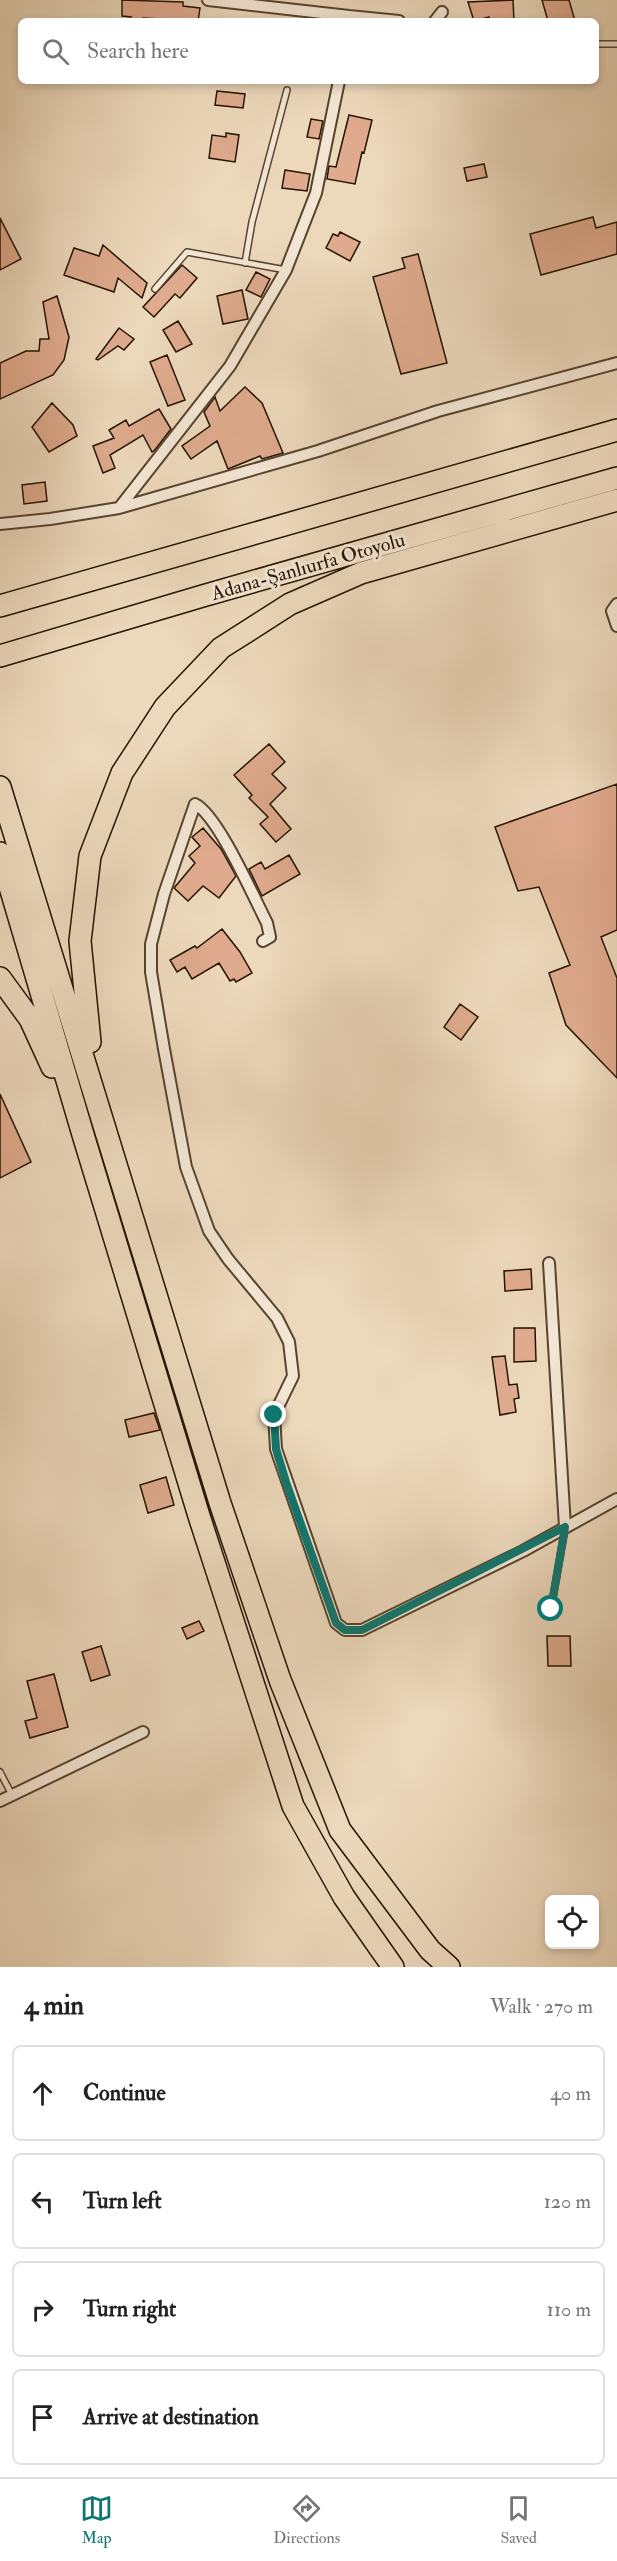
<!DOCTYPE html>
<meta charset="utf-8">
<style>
body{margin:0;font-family:"IM FELL Double Pica",serif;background:#f6f6f6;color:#222}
.controls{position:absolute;right:18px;bottom:18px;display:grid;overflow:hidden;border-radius:9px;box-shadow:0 3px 9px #0003}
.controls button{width:54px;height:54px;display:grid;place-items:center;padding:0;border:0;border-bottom:2px solid #e0e0e0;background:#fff;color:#222;font:30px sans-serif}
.stop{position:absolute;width:18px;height:18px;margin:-14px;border:4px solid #0f766e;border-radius:50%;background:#fff}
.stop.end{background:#0f766e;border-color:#fff;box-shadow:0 2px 6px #0008}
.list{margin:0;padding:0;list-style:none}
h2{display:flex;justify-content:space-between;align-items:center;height:78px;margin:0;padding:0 24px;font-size:26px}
h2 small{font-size:20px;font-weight:400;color:#767676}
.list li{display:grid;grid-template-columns:39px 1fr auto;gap:18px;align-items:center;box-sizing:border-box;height:96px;margin:0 12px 12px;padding:0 12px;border:2px solid #e0e0e0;border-radius:9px}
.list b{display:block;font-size:22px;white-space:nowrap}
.list em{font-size:20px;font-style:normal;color:#767676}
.icon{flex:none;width:33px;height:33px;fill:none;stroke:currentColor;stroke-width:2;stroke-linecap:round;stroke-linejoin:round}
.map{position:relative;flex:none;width:617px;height:1967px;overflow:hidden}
.search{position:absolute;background:#fff;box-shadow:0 3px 9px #0003;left:18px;right:18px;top:18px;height:66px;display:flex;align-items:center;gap:15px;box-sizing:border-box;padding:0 21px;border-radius:9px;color:#767676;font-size:22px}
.sheet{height:510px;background:#fff}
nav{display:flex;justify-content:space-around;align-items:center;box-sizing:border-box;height:84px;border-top:2px solid #e0e0e0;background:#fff;font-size:16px;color:#767676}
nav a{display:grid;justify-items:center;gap:3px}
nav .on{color:#0f766e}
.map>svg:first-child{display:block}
.building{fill:#dfaa8d;stroke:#251200;stroke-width:1.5}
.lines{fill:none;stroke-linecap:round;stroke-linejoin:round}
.lane-casing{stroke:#57442f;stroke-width:8}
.street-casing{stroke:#57442f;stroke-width:14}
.highway-casing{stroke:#251200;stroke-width:24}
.lane{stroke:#f3e6d3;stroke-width:5}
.street{stroke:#f3e6d3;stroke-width:10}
.highway{stroke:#ecd8bb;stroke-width:21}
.route{stroke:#0f766e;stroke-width:8}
.labels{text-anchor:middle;stroke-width:6;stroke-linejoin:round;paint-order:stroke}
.street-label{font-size:20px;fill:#251200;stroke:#f3e6d3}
</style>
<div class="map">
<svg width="617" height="1967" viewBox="0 0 617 1967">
<rect width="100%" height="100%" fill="#ecd8bb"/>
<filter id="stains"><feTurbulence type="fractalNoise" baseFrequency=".00333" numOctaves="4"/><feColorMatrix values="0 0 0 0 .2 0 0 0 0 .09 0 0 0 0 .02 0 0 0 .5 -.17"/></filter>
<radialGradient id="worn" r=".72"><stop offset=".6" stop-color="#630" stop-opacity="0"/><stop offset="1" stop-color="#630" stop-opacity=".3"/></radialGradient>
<path class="building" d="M122,0L183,2V6L200,8L198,21L143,18V21H131V17L122,16Z
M513,0L514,21H489V17L474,21L468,2Z
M542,0H569L575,21H548Z
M217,91L245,94L243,108L215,105Z
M349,115L372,120L364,153L362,152L355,184L327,179L329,166L336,167Z
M311,119L323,121L319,139L307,137Z
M226,133L239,135L235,162L209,158L212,135L226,137Z
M484,164L487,177L467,181L464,168Z
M285,170L310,174L307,191L282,188Z
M593,217L596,228L617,222V254L541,275L530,234Z
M0,218L21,259L0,270Z
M340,232L360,242L350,261L326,248L333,234L338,236Z
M103,245L147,283L142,298L118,278L114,292L64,275L74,248L99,256Z
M418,254L447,363L401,374L373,277L405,268L402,258Z
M182,265L197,278L180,298L175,294L154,317L143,307Z
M256,272L270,279L261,297L246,290Z
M242,290L248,319L223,324L217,296Z
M57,296L69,337L64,360L53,375L0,399V363L26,351H39L40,339H49L43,302Z
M178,321L192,344L176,352L163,330Z
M119,328L134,339L124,350L118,346L98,360L96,359Z
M167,355L185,400L168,406L150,362Z
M245,387L262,403L283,453L262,459L260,456L228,469L217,441L191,459L182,446L210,426L204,412L215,397L220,411Z
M52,403L73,425L77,436L49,452L32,427Z
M159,409L171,429L154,451L152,452L143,435L110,455L115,468L103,473L93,446L114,438L109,430L126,420L129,426Z
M45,482L47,501L24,504L22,485Z
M269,744L285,762L272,774L286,788L270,804L291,829L276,842L260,824L268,817L249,798L252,795L234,775Z
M617,784V930L601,937L617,978V1078L566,1025L549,973L570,965L539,887L518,891L495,827Z
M203,828L221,849L236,876L219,898L203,886L188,901L174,888L195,863L189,856L200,846L192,837Z
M289,855L300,874L262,896L249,869L261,862L265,869Z
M222,929L240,952L252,973L236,982L234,979L230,981L219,963L192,979L185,967L177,972L170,960L195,946L197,948Z
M460,1004L478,1017L461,1040L444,1027Z
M0,1094L31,1162L0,1178Z
M531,1269L532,1289L505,1291L504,1271Z
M514,1328H535L536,1361L514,1362Z
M505,1356L509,1385L517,1384L519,1398L514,1399L516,1412L500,1415L492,1357Z
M154,1413L160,1430L129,1437L125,1420Z
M166,1477L174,1505L148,1513L140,1485Z
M199,1621L204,1631L187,1639L182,1628Z
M547,1636H570L571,1666H548Z
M101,1646L110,1675L91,1681L82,1652Z
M54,1674L68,1727L30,1738L25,1721L37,1718L27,1681Z"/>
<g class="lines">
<defs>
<path id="lane" d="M596,44H617
M245,263L252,222L287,90
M155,289L187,252L286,270
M551,1609L565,1529
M0,1772L12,1795"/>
<path id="street" d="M208,0L349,16V21
M349,16L399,21
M435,21L442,12
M119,508L230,366L286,270L316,193L339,81
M0,524L50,519L119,508L318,451L438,411L617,363
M617,604L612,611L617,626
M263,941L270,937L267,923C254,898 218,815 195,804L164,894L151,944V972L164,1049L186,1167L209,1231L228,1259L277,1318L289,1342L293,1376L274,1415L276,1449L336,1623L345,1630H362L523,1551L617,1499
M549,1263L565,1527
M0,1801L143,1732"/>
<path id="highway" d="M0,606L617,430
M0,656L206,595L617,478
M0,787L220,1503L280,1680L340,1830L430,1950L449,1967
M0,853L84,1138L199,1516L293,1806L344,1897L393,1967
M0,978L30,1019L52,1067
M90,1042L80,941L90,856L122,773L165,707L221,648L290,604L361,573L617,500"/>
</defs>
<use href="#lane" class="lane-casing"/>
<use href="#street" class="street-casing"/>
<use href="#highway" class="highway-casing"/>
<use href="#lane" class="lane"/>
<use href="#street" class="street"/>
<use href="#highway" class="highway"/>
</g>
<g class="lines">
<path class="route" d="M274,1415L276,1449L286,1482L336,1623L345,1630H362L565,1527L551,1609"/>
</g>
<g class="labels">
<g class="street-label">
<text transform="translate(308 566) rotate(-16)" y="7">Adana-Şanlıurfa Otoyolu</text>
</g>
</g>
<rect width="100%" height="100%" filter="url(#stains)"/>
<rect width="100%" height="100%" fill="url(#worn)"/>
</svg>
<div class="controls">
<button><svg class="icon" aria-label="locate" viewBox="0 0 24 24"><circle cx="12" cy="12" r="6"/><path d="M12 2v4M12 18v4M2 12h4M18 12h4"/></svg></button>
</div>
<div class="stop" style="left:551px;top:1609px"></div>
<div class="stop end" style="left:274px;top:1415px"></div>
<div class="search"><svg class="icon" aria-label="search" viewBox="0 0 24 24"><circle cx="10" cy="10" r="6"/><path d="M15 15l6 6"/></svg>Search here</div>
</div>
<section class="sheet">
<h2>4 min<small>Walk · 270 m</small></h2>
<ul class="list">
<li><svg class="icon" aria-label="ahead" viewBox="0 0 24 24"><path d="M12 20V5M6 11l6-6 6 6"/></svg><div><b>Continue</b></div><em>40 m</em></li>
<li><svg class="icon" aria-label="left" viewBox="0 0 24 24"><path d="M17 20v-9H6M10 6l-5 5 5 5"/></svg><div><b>Turn left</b></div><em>120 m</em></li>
<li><svg class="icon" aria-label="right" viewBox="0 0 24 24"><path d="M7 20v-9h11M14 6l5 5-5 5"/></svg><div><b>Turn right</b></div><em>110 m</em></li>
<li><svg class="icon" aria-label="arrive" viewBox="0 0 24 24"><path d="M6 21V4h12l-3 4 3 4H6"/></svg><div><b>Arrive at destination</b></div></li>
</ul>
</section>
<nav>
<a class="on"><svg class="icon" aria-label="map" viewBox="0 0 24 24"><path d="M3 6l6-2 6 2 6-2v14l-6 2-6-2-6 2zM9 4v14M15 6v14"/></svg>Map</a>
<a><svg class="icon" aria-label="directions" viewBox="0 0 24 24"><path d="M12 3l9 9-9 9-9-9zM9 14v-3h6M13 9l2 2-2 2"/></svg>Directions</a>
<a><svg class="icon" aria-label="saved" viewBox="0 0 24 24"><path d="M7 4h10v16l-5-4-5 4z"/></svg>Saved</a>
</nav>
